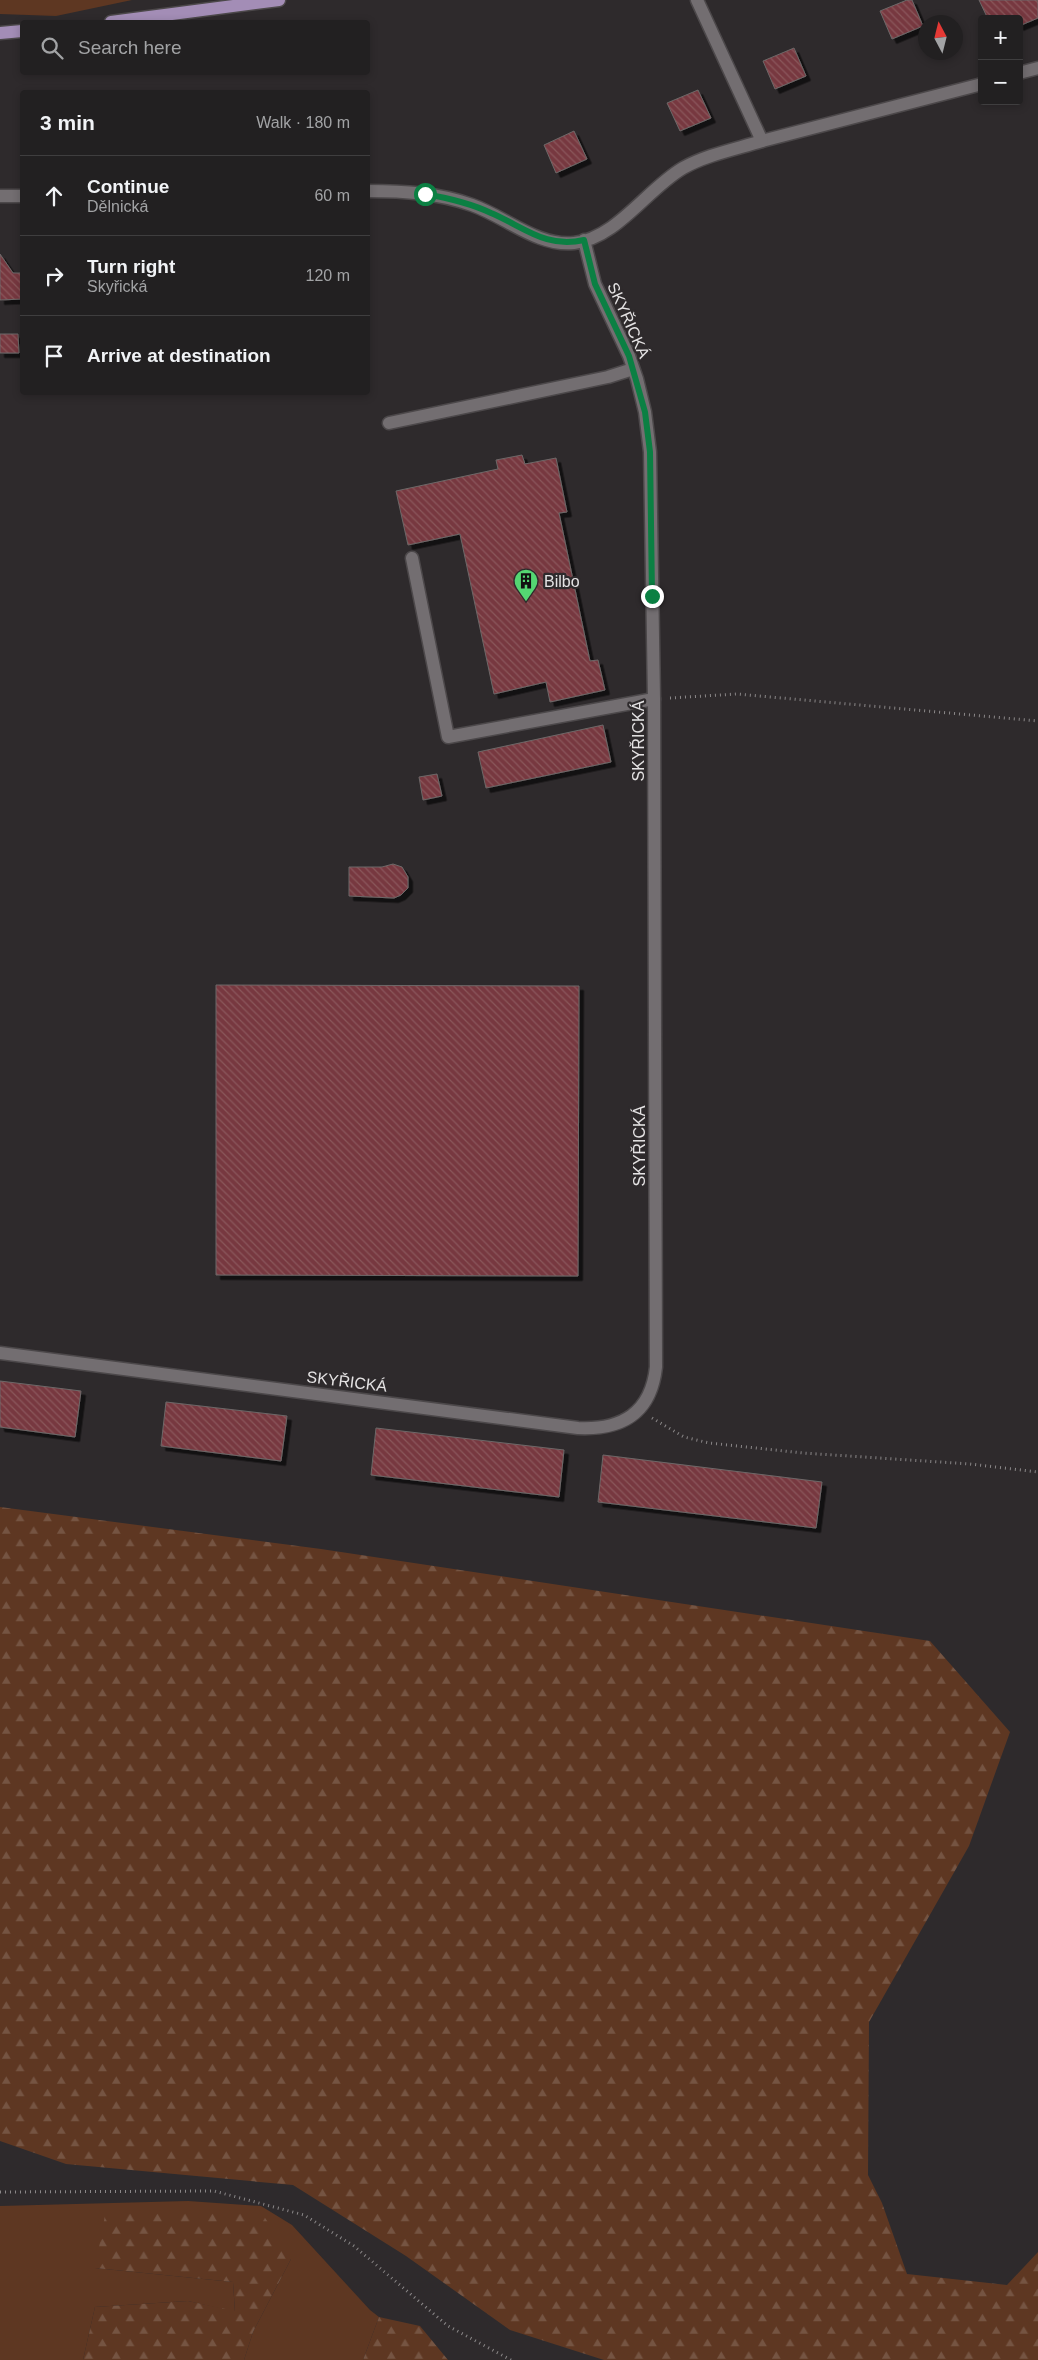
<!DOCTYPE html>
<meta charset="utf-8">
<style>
body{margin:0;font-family:Helvetica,sans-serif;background:#2e2d2e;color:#f1f3f6}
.controls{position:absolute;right:15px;top:15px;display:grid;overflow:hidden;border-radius:5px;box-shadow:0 2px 8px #0003}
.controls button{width:45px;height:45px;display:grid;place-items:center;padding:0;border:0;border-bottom:1px solid #3f3e3f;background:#222021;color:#f1f3f6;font:25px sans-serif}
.compass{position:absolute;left:918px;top:15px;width:45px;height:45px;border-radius:50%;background:#222021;box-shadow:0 2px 8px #0003;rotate:353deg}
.stop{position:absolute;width:15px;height:15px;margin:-11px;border:4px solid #0b8043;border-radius:50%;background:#fff}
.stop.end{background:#0b8043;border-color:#fff;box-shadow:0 1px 5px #0008}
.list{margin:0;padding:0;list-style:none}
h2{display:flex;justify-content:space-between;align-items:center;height:65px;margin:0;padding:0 20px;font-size:21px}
h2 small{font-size:16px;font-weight:400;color:#a2a3a5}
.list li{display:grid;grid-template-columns:32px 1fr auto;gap:15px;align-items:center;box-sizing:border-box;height:80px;padding:0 20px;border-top:1px solid #3f3e3f}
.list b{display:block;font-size:19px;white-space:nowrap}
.list p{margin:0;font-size:16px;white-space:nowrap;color:#a2a3a5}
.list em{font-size:16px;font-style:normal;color:#a2a3a5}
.icon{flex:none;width:28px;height:28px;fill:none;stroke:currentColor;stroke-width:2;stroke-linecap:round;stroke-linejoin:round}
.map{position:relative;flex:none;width:1038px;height:2360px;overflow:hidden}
.search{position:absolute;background:#222021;box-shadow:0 2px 8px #0003;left:20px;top:20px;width:350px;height:55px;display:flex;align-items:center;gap:12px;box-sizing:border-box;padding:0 18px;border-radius:5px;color:#a2a3a5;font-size:19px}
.panel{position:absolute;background:#222021;box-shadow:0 2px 8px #0003;left:20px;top:90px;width:350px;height:305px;border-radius:5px}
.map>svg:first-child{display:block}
.green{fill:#5e3722}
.forest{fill:url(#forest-firs)}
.building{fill:url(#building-back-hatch);stroke:#6d6868;filter:url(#shadow)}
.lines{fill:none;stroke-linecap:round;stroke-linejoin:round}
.lane-casing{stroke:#4c484a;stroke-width:15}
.street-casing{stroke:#4c484a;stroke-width:15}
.primary-casing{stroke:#4c484a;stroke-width:15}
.path{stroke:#8b8889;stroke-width:3;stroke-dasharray:1 4;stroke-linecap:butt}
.lane{stroke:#736e71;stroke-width:12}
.street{stroke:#736e71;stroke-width:12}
.primary{stroke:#a38db6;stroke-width:12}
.route{stroke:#0b8043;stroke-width:6}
.labels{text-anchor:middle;stroke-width:4.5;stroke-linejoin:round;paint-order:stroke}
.street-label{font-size:16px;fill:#e5e3e4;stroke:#2e2a2c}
.poi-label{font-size:16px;fill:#e5e3e4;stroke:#2e2a2c;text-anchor:start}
</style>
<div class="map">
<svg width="1038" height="2360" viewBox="0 0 1038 2360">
<defs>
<pattern id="forest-firs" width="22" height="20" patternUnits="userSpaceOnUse" patternTransform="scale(1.25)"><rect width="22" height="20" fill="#5e3722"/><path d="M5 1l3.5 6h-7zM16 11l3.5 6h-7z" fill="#755442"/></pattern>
<pattern id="building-back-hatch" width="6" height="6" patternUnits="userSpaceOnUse" patternTransform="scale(1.25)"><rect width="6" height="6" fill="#773940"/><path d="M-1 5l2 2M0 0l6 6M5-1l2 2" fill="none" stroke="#8a565b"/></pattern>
<filter id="shadow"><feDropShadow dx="4.5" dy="4.5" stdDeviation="0" flood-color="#0009"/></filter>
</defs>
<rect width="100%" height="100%" fill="#2e2a2c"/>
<path class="green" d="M0,0H132L56,16L0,14Z
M188,2201L261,2206L292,2225L370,2310L379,2317L363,2360H244L253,2332L291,2259L95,2268L233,2282L235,2312L188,2301L95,2307L83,2360H0V2206Z"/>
<path class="forest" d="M0,1507L321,1549L930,1641L1010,1732L969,1846L869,2022L868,2175L882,2203L907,2274L1007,2285L1038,2252V2360H604L510,2330L406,2256L293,2185L66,2164L0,2141Z
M106,2210L262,2213L291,2259L253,2332L244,2360H83L95,2307L188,2301L235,2311L233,2282L95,2268Z
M379,2317L420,2326L448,2360H363Z"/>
<path class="building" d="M907,0H912L923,26L892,39L880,11Z
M979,0H1038V18L1019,26V19H988Z
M794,48L806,76L775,89L763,61Z
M698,90L711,118L680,131L667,103Z
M574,131L587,159L556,173L544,145Z
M0,254L13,273H22V299L0,300Z
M0,334H18L19,353H0Z
M522,455L525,464L556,458L567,512L559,513L590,661L598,660L605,690L550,702L546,682L494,694L460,534L408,545L396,491L498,469L496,460Z
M603,725L611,762L486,788L478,752Z
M437,774L442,796L423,800L419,777Z
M393,864L402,867L408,877V888L401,895L394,898L349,896V867H382Z
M216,985L579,986L578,1276L216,1275Z
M0,1381L81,1391L75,1437L0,1427Z
M166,1402L287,1416L281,1461L161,1446Z
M376,1428L564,1450L559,1497L371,1475Z
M603,1455L822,1482L816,1528L598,1502Z"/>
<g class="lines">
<defs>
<path id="lane" d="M1019,73L1038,68
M762,141L982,84
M389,423L608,377L633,369
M412,558L448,737L654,699"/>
<path id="street" d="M368,191C403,191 439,193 472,205C506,217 538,247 574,243C617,238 647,189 683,168C706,155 736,149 762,141L697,0
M0,196H22
M0,1353L578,1428C622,1430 651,1413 656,1367L654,699L650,452L645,412L637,379L629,356L595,284L584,240"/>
<path id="primary" d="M111,22L279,0
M0,33L22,31"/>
</defs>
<use href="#lane" class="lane-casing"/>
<use href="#street" class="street-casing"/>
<use href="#primary" class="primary-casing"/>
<path class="path" d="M670,698L737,694L1038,721
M652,1418L684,1437L709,1443L803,1453L970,1464L1038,1472
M0,2192L214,2191L304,2215L354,2246L448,2326L511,2360"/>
<use href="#lane" class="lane"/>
<use href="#street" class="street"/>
<use href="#primary" class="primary"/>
</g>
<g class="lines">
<path class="route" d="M425,194C448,198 470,203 491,213C524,227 546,249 584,240L595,284L629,356L645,412L650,452L652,596"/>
</g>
<defs>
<symbol id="building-pin" viewBox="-11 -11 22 30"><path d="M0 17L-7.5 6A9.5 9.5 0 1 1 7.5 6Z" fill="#54d672" stroke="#2e2a2c"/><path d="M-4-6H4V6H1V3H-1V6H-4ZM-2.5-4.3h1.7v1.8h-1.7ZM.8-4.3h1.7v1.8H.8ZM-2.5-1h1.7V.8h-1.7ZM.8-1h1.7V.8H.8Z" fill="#111"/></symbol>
</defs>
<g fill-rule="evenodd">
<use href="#building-pin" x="512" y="567" width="28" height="38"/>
</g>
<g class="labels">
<g class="street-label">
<text transform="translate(629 320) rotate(66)" y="6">SKYŘICKÁ</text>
<text transform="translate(638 741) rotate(-90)" y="6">SKYŘICKÁ</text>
<text transform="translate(639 1146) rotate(-90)" y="6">SKYŘICKÁ</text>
<text transform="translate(347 1381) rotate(7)" y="6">SKYŘICKÁ</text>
</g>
<g class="poi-label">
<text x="544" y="587">Bilbo</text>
</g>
</g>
</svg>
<div class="controls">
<button>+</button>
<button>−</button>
</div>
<svg class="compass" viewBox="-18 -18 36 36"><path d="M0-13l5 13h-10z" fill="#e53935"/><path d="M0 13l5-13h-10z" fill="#a2a3a5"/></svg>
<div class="stop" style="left:425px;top:194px"></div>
<div class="stop end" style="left:652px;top:596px"></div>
<div class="search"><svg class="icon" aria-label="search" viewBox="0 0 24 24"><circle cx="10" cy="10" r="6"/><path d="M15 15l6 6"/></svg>Search here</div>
<section class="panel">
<h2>3 min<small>Walk · 180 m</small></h2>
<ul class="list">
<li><svg class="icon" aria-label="ahead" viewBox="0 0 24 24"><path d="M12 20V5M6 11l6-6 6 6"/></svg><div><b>Continue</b><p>Dělnická</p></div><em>60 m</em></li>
<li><svg class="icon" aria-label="right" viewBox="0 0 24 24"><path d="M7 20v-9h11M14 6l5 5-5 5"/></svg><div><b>Turn right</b><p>Skyřická</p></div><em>120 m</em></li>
<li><svg class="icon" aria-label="arrive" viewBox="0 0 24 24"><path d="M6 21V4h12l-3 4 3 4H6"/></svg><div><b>Arrive at destination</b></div></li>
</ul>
</section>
</div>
